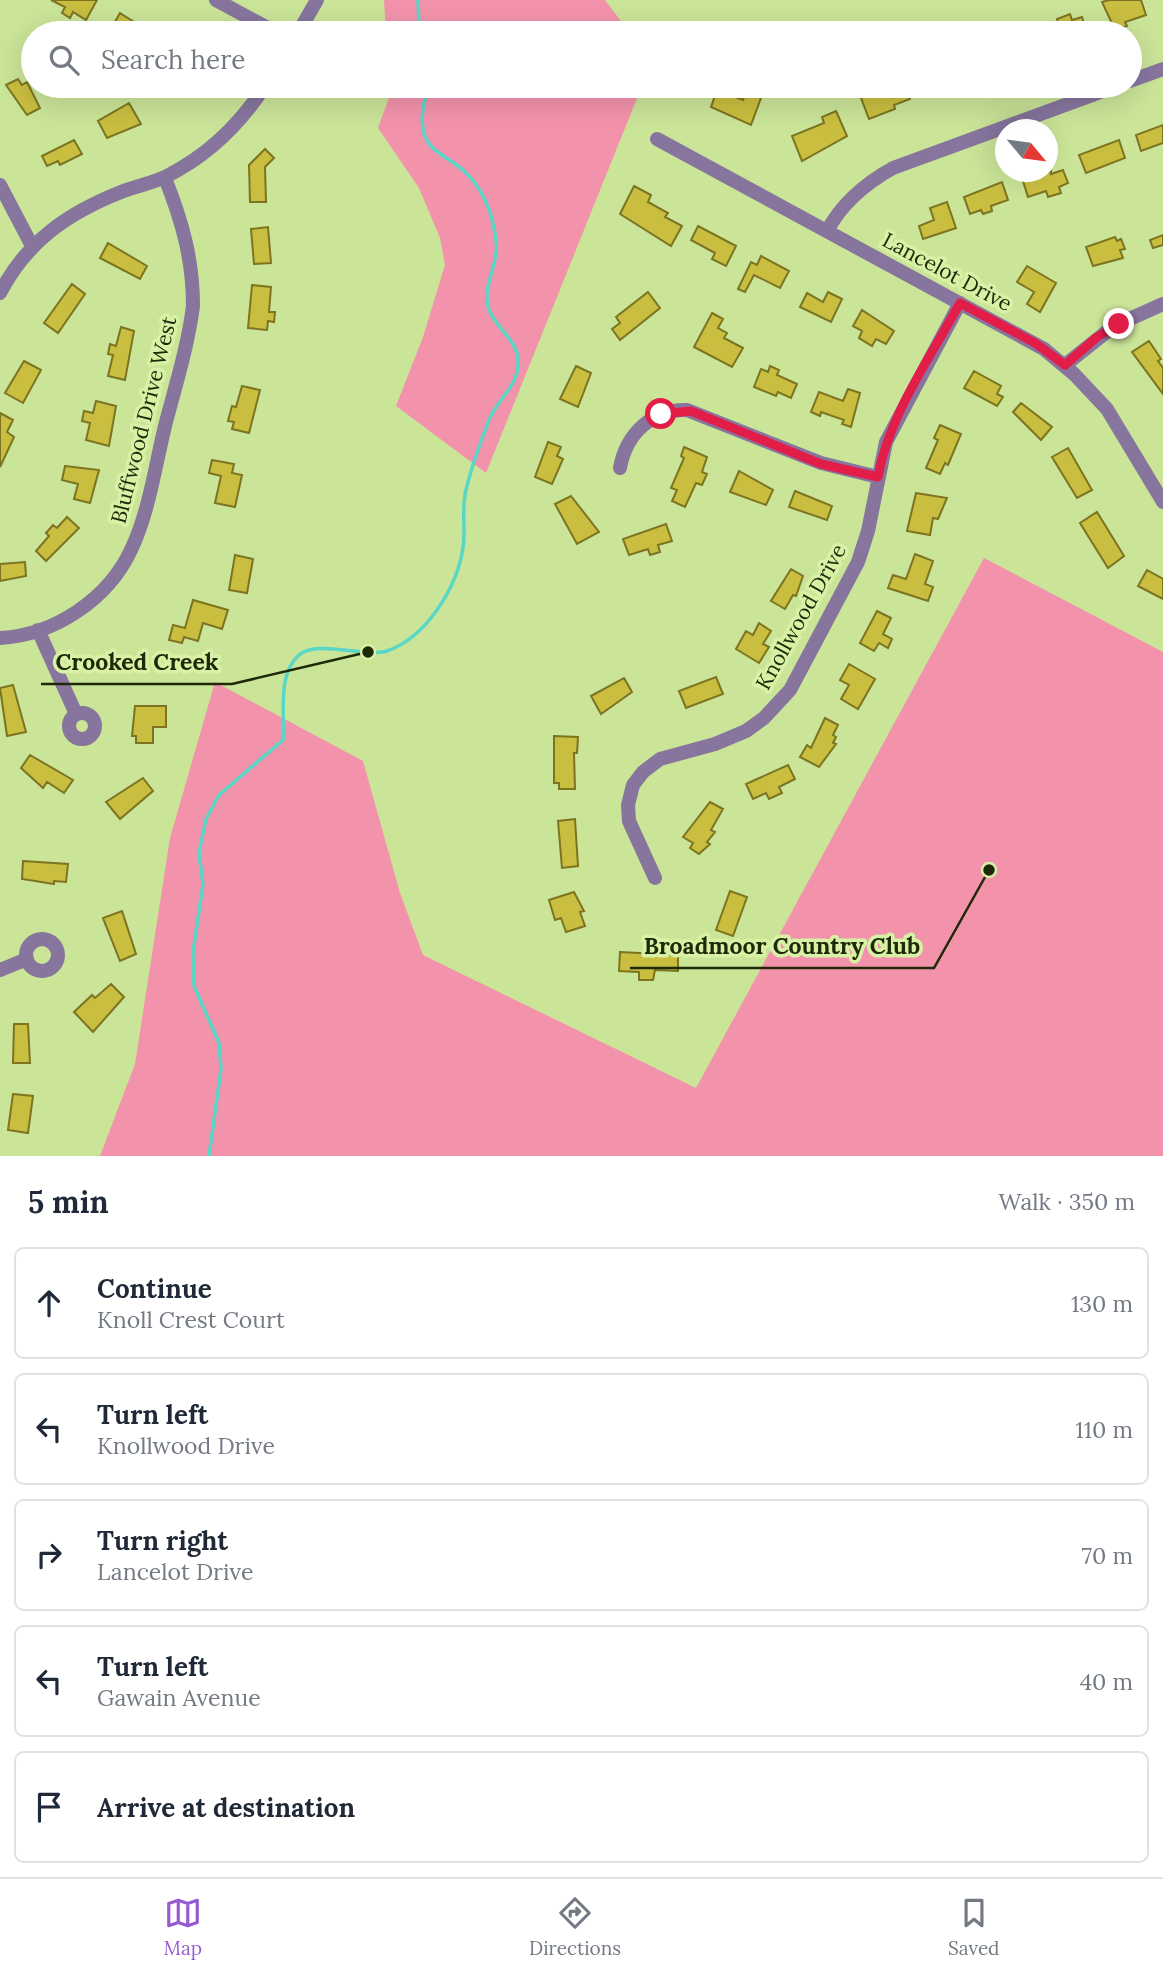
<!DOCTYPE html>
<meta charset="utf-8">
<style>
body{margin:0;font-family:Lora,serif;background:#f2f2f3;color:#1f2937}
.compass{position:absolute;left:995px;top:119px;width:63px;height:63px;border-radius:50%;background:#fff;box-shadow:0 7px 28px #0002;rotate:119deg}
.stop{position:absolute;width:21px;height:21px;margin:-16px;border:5px solid #e11d48;border-radius:50%;background:#fff}
.stop.end{background:#e11d48;border-color:#fff;box-shadow:0 2px 7px #0008}
.list{margin:0;padding:0;list-style:none}
h2{display:flex;justify-content:space-between;align-items:center;height:91px;margin:0;padding:0 28px;font-size:30px}
h2 small{font-size:23px;font-weight:400;color:#747a83}
.list li{display:grid;grid-template-columns:46px 1fr auto;gap:21px;align-items:center;box-sizing:border-box;height:112px;margin:0 14px 14px;padding:0 14px;border:2px solid #e0e1e3;border-radius:10px}
.list b{display:block;font-size:26px;white-space:nowrap}
.list p{margin:0;font-size:23px;white-space:nowrap;color:#747a83}
.list em{font-size:23px;font-style:normal;color:#747a83}
.icon{flex:none;width:38px;height:38px;fill:none;stroke:currentColor;stroke-width:2;stroke-linecap:round;stroke-linejoin:round}
.map{position:relative;flex:none;width:1163px;height:1156px;overflow:hidden}
.search{position:absolute;background:#fff;box-shadow:0 7px 28px #0002;left:21px;right:21px;top:21px;height:77px;display:flex;align-items:center;gap:18px;box-sizing:border-box;padding:0 24px;border-radius:38px;color:#747a83;font-size:26px}
.sheet{height:721px;background:#fff}
nav{display:flex;justify-content:space-around;align-items:center;box-sizing:border-box;height:98px;border-top:2px solid #e0e1e3;background:#fff;font-size:19px;color:#747a83}
nav a{display:grid;justify-items:center;gap:4px}
nav .on{color:#955bd3}
.map>svg:first-child{display:block}
.green{fill:#f393ab}
.lines{fill:none;stroke-linecap:round;stroke-linejoin:round}
.stream{stroke:#58d6c6;stroke-width:3.5}
.building{fill:#c9be40;stroke:#7c7420;stroke-width:2}
.street{stroke:#87759e;stroke-width:14}
.route{stroke:#e11d48;stroke-width:9}
.labels{text-anchor:middle;stroke-width:7;stroke-linejoin:round;paint-order:stroke}
.street-label{font-size:21px;fill:#1f2809;stroke:#d7f1a5}
.leader{fill:none;stroke:#1f2809;stroke-width:2.5}
.callout-dot{fill:#1f2809;stroke:#d7f1a5;stroke-width:2.5}
.callout-label{font-size:23px;text-anchor:middle;font-weight:bold;fill:#1f2809;stroke:#d7f1a5;stroke-width:7;stroke-linejoin:round;paint-order:stroke}
</style>
<div class="map">
<svg width="1163" height="1156" viewBox="0 0 1163 1156">
<rect width="100%" height="100%" fill="#cae498"/>
<path class="green" d="M384,0H605L630,33H386Z
M389,86H642L486,473L396,406L423,337L445,265L440,238L419,188L378,128L390,95Z
M984,558L1163,652V1156H100L135,1064L170,838L215,682L363,761L400,893L423,955L696,1088Z"/>
<g class="lines">
<path class="stream" d="M418,0L419,26L423,33
M209,1156L221,1069L219,1043L194,986L193,952L203,884L199,853L206,819L219,795L283,740C285,713 277,674 299,655C317,639 364,658 387,651C427,637 457,587 463,548C466,530 461,509 466,490C471,468 481,441 489,420C497,400 517,387 518,365C520,341 497,330 489,310C482,291 494,272 496,253C498,244 493,222 490,212C485,198 476,182 465,172C455,162 440,156 431,146C417,130 422,103 430,86"/>
</g>
<path class="building" d="M51,0H97L86,20L73,12L70,18L62,13L65,7Z
M1109,0H1141L1146,15L1125,22L1127,26L1115,30L1102,2Z
M120,13L139,25L157,33H125L112,27Z
M1070,14L1072,20L1082,17L1087,33H1041L1059,25L1057,19Z
M18,79L22,85L27,82L40,108L27,115L6,85Z
M886,86H906L910,99L894,105L895,109L869,119L861,98L887,88Z
M717,90L743,100L746,92L761,98L751,125L711,107Z
M129,103L141,124L107,138L98,121Z
M836,111L847,136L802,161L792,136L824,123L822,117Z
M1163,125V143L1141,151L1136,135Z
M74,140L82,154L60,165L58,161L47,166L42,156Z
M1119,140L1125,158L1086,173L1079,155Z
M265,149L274,158L265,167L266,202H250L249,165Z
M1063,170L1068,183L1059,187L1061,193L1048,197L1046,191L1028,197L1021,175L1037,172L1039,175L1051,171V174Z
M1002,182L1008,200L991,206L992,211L983,214L981,210L970,214L964,197Z
M634,186L651,195L648,202L668,213L665,217L682,226L671,246L620,214Z
M947,202L956,228L923,239L919,226L934,220L930,208Z
M698,226L736,246L726,266L712,259L715,253L691,240Z
M268,227L271,263L254,264L251,229Z
M1163,235V245L1153,248L1150,240Z
M1115,237L1117,241L1121,239L1125,249L1120,250L1123,258L1093,266L1086,247Z
M108,243L147,266L140,279L100,258Z
M761,256L789,271L780,288L754,275L745,292L738,289L751,262L757,265Z
M1027,266L1056,283L1040,312L1027,304L1034,292L1017,282Z
M72,284L85,294L58,333L44,323Z
M252,285L271,287L269,312H275L274,322L268,321L267,330L248,328Z
M648,292L660,308L620,340L612,329L620,323L616,317Z
M828,292L842,299L831,322L800,307L807,293L823,302Z
M862,310L894,331L886,344L876,339L872,346L859,338L862,331L853,326Z
M712,313L723,319L718,328L727,333L724,338L743,348L732,367L694,347Z
M121,327L134,331L125,380L108,376L113,355L108,354L110,344L116,346Z
M1149,341L1161,359L1158,361L1163,368V394L1132,352Z
M24,361L41,370L23,403L5,393Z
M576,366L591,373L578,407L560,399Z
M770,366L779,370L777,375L797,384L791,398L778,392L776,396L754,387L761,369L768,372Z
M974,371L1001,386L997,394L1003,397L997,406L964,388Z
M242,386L260,390L249,433L232,429L234,422L228,421L232,406L236,407Z
M848,389L860,393L851,427L842,424L844,420L821,412L820,416L811,412L819,392L843,401Z
M96,401L116,406L109,446L86,440L90,423L82,421L84,411L93,413Z
M1021,403L1052,427L1041,440L1013,412Z
M0,413L13,420L7,432L14,437L0,467Z
M940,425L961,434L948,465L945,463L940,474L926,468L938,440L934,438Z
M548,442L561,447L557,456L563,459L552,484L535,477Z
M684,447L707,457L702,472L707,474L702,485L696,483L685,507L672,501L677,490L671,488L684,458L681,456Z
M1068,448L1092,490L1077,498L1052,457Z
M212,460L234,464L232,473L242,475L235,507L215,503L221,476L209,473Z
M65,466L99,470L90,503L74,499L78,484L62,480Z
M739,471L773,490L766,505L730,492Z
M795,491L832,506L827,520L789,507Z
M916,493L947,498L938,519L933,518L930,535L907,531Z
M571,496L599,532L577,544L555,504Z
M1097,512L1124,556L1108,568L1080,523Z
M67,517L79,528L46,561L36,551L49,536L46,533L53,525L57,528Z
M666,524L672,541L658,545L660,552L650,555L648,549L629,555L623,539Z
M915,554L933,561L925,584L933,587L928,601L888,588L893,575L906,579Z
M235,555L253,559L247,593L229,590Z
M25,562L26,576L0,581V564Z
M791,569L803,576L796,596L793,595L785,609L771,601Z
M1147,570L1163,579V599L1138,586Z
M193,600L228,610L222,629L203,623L198,641L184,637L182,643L169,640L173,625L185,628Z
M877,611L891,618L883,634L892,639L888,648L879,643L874,651L860,643Z
M759,623L771,631L763,644L769,647L759,663L736,649L746,631L753,635Z
M849,664L875,679L858,709L841,699L849,685L840,680Z
M716,677L723,694L686,708L679,691Z
M624,678L632,692L601,714L591,696Z
M13,685L26,732L7,736L0,688Z
M135,706H166V727H153V743H136V736H132Z
M825,718L838,725L833,735L836,737L833,743L836,744L819,767L800,757L807,745L811,748Z
M554,736L578,737L577,753H574L575,789H559V783H554Z
M30,755L73,780L64,793L47,782L43,788L21,768Z
M788,765L795,779L779,787L782,793L769,799L766,793L753,799L746,784Z
M143,778L153,791L120,819L106,802Z
M710,802L723,809L711,830L715,832L707,842L710,844L699,854L690,848L693,843L683,837Z
M575,819L578,866L562,868L558,821Z
M23,861L68,864L66,882L54,881V884L22,879Z
M730,891L747,897L733,936L716,930Z
M574,892L584,911L580,912L585,926L566,932L561,918L555,920L549,900Z
M122,911L136,954L120,961L103,918Z
M620,952L678,955V971L655,970L653,980H639V972L619,971Z
M111,984L124,997L93,1032L74,1012L92,995L95,998Z
M14,1024H28L30,1063H13Z
M13,1094L33,1096L28,1133L8,1130Z"/>
<g class="lines">
<path class="street" d="M216,0L277,33
M298,33L317,0
M1130,81L1163,69
M657,139L1044,349L1074,374L1107,409L1163,502
M0,185L32,246
M827,231C842,203 866,183 893,168L1117,86
M0,293C27,241 68,213 121,192C136,186 153,183 167,176C209,155 240,124 265,86
M1065,365L1114,326L1163,304
M620,468C626,434 652,409 687,410L821,463L878,477
M38,630L76,714
M0,638C55,635 108,599 131,550C149,512 155,467 165,426C175,387 188,346 193,306C193,259 182,221 165,178
M69 726a13 13 0 1 1 26 0a13 13 0 1 1-26 0Z
M655,878L629,821L628,805L633,785L643,772L660,759L715,744L746,731L764,718L790,690L858,562L868,531L886,442L960,303
M26 955a16 16 0 1 1 32 0a16 16 0 1 1-32 0Z
M0,970L27,959"/>
</g>
<g class="lines">
<path class="route" d="M661,414L691,411L821,464L878,477C889,415 930,358 960,303L1035,343L1065,365L1097,337L1119,324"/>
</g>
<g class="labels">
<g class="street-label">
<text transform="translate(947 272) rotate(28)" y="7">Lancelot Drive</text>
<text transform="translate(144 420) rotate(-76)" y="7">Bluffwood Drive West</text>
<text transform="translate(801 617) rotate(-61)" y="7">Knollwood Drive</text>
</g>
</g>
<path class="leader" d="M368 652L232 684H41M989 870L934 968H630"/>
<g class="callout-dot">
<circle cx="368" cy="652" r="7"/>
<circle cx="989" cy="870" r="7"/>
</g>
<g class="callout-label">
<text x="137" y="670">Crooked Creek</text>
<text x="782" y="954">Broadmoor Country Club</text>
</g>
</svg>
<svg class="compass" viewBox="-18 -18 36 36"><path d="M0-13l5 13h-10z" fill="#e53935"/><path d="M0 13l5-13h-10z" fill="#747a83"/></svg>
<div class="stop" style="left:661px;top:414px"></div>
<div class="stop end" style="left:1119px;top:324px"></div>
<div class="search"><svg class="icon" aria-label="search" viewBox="0 0 24 24"><circle cx="10" cy="10" r="6"/><path d="M15 15l6 6"/></svg>Search here</div>
</div>
<section class="sheet">
<h2>5 min<small>Walk · 350 m</small></h2>
<ul class="list">
<li><svg class="icon" aria-label="ahead" viewBox="0 0 24 24"><path d="M12 20V5M6 11l6-6 6 6"/></svg><div><b>Continue</b><p>Knoll Crest Court</p></div><em>130 m</em></li>
<li><svg class="icon" aria-label="left" viewBox="0 0 24 24"><path d="M17 20v-9H6M10 6l-5 5 5 5"/></svg><div><b>Turn left</b><p>Knollwood Drive</p></div><em>110 m</em></li>
<li><svg class="icon" aria-label="right" viewBox="0 0 24 24"><path d="M7 20v-9h11M14 6l5 5-5 5"/></svg><div><b>Turn right</b><p>Lancelot Drive</p></div><em>70 m</em></li>
<li><svg class="icon" aria-label="left" viewBox="0 0 24 24"><path d="M17 20v-9H6M10 6l-5 5 5 5"/></svg><div><b>Turn left</b><p>Gawain Avenue</p></div><em>40 m</em></li>
<li><svg class="icon" aria-label="arrive" viewBox="0 0 24 24"><path d="M6 21V4h12l-3 4 3 4H6"/></svg><div><b>Arrive at destination</b></div></li>
</ul>
</section>
<nav>
<a class="on"><svg class="icon" aria-label="map" viewBox="0 0 24 24"><path d="M3 6l6-2 6 2 6-2v14l-6 2-6-2-6 2zM9 4v14M15 6v14"/></svg>Map</a>
<a><svg class="icon" aria-label="directions" viewBox="0 0 24 24"><path d="M12 3l9 9-9 9-9-9zM9 14v-3h6M13 9l2 2-2 2"/></svg>Directions</a>
<a><svg class="icon" aria-label="saved" viewBox="0 0 24 24"><path d="M7 4h10v16l-5-4-5 4z"/></svg>Saved</a>
</nav>
